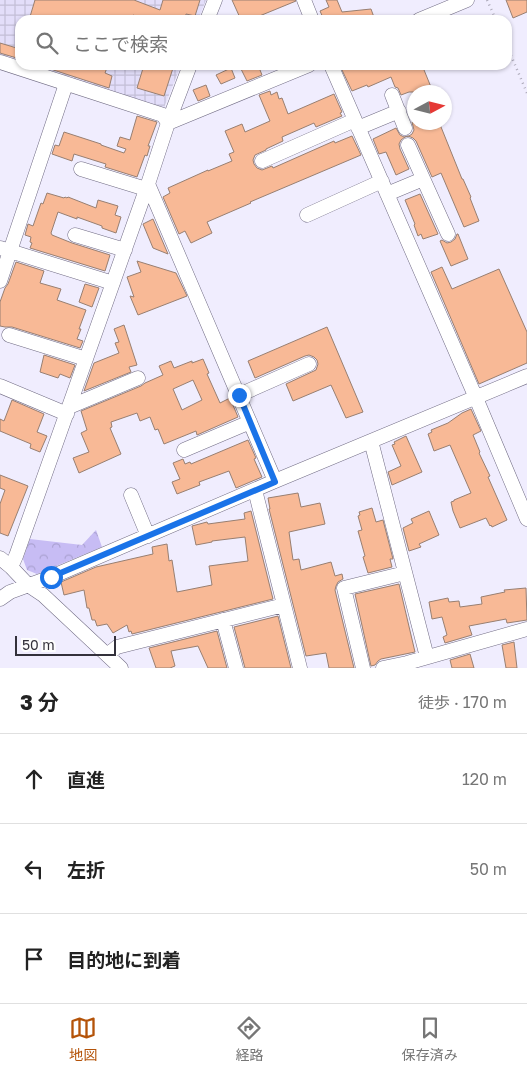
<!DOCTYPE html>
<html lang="ja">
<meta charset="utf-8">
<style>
body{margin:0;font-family:"Golos Text","Noto Sans JP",sans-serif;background:#f6f6f6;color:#222}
.compass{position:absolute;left:407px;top:85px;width:45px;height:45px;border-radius:50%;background:#fff;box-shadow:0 1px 4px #0004;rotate:83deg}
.scale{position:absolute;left:15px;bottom:12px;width:101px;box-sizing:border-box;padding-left:5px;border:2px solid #33313b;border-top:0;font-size:14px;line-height:18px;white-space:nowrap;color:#33313b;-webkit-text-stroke:4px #fdfdfd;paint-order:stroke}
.stop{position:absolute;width:15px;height:15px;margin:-11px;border:4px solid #1a73e8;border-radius:50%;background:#fff}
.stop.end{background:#1a73e8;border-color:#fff;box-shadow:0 1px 5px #0008}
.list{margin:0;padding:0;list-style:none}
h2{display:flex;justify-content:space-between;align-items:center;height:65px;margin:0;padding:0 20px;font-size:21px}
h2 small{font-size:16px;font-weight:400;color:#767676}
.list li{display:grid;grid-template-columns:32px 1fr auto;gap:15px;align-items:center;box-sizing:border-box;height:90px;padding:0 20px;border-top:1px solid #e0e0e0}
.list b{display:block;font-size:19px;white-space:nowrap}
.list em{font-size:16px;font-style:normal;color:#767676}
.icon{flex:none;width:28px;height:28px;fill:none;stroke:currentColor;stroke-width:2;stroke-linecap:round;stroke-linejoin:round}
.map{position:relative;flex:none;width:527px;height:668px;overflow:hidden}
.search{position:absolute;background:#fff;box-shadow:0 1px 4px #0004;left:15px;right:15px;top:15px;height:55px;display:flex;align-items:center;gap:12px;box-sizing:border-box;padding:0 18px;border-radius:15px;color:#767676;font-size:19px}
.sheet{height:335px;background:#fff}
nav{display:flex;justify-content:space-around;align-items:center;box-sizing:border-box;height:70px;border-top:1px solid #e0e0e0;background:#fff;font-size:14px;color:#767676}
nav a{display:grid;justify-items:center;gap:2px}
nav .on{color:#b45309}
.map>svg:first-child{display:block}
.industrial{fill:url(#industrial-grid)}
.forest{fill:url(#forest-crowns)}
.building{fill:#f8b996;stroke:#987f71;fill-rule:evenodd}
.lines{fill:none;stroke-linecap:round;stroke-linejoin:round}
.minor-casing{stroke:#726d85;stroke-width:15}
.path{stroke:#aeabba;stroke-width:2.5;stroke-dasharray:1 4;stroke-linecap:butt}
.minor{stroke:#fff;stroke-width:14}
.route{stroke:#1a73e8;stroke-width:6}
</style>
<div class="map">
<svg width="527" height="668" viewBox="0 0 527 668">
<defs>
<pattern id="industrial-grid" width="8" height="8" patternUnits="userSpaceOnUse" patternTransform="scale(1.25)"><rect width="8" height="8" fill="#e3defa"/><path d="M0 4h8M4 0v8" fill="none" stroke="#c3bfd7"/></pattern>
<pattern id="forest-crowns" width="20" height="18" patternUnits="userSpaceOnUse" patternTransform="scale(1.25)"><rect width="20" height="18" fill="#c7bcf4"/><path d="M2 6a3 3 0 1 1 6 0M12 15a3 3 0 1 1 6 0" fill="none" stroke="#aba2d2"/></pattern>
</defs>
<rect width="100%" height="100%" fill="#f0edfe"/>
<path class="industrial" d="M0,0H206L198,20H20V64L0,58Z
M22,65H181L163,110Z"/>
<path class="forest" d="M96,530L102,547L37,574L27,570L23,559L30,539L82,545Z"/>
<path class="building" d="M35,0H134L160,10L163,0H200L195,16L186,14L185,20H147L133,15L131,20H29Z
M232,0H295L296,1L257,17L258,20H241Z
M326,0H337L342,12L371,9L375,20H324L320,11L329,7Z
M506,0H527V12L513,18Z
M0,43L20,49V59L0,53Z
M38,65H108L105,73L112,76L109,88Z
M144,65H174L164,96L137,88Z
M239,65H258L262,75L247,81Z
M343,65H422L433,92H409L401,95L398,88L395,87L391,77L368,87L367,85L352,91L342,70L344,69Z
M231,68L235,78L221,84L216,75Z
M206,85L210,96L198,101L193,90Z
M270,91L271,95L277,92L279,99L282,98L288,114L334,94L342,112L340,113L342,116L316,127L314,123L282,137L283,141L266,149V150L255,155L253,160L254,164L257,168L262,170L272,166L273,168L334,141L335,143L352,136L361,155L250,202L251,203L207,222L212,233L191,243L185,231L179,234L163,197L170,193L168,188L208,170V171L232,161L229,154L234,152L225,131L242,124L245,132L270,121L259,95Z
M137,116L157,122L148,146H150L147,156L145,155L137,177L105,167L106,164L74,154L72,161L52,154L55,145L59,146L64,132L101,144V145L124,153L126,149L117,146L120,137L130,140Z
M412,122H439L462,179H463L471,197L470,198L479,221L464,227L441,173L432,177L416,141L413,138L408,136L405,137L401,140L399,144L400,149L409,169L396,175L386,152L379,154L373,139L396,128L400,135L404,137L409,136L412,134L414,130Z
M47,193L64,198L65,197L67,198L68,197L96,208L98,200L118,206L115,215L121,217L116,233L102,228V226L77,217V219L58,212L51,233L52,235L72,243L110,255L105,271L30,248L32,243L30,242L31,237L25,235L28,224L33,226L41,203L43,204Z
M420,194L438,234L423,239L421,234L418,236L414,225L415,224L405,200Z
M153,219L168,254L153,248L143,224Z
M457,234H458L468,259L451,266L440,241L442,240L447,243L451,242L455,239Z
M137,261L176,273L187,296L138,315L130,296L134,297L127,277L141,272Z
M16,262L44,271L40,283L61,289L57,300L86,310L79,329H81L77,339L83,341L80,348L12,327H5L0,326V302L5,288L8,284Z
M442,267L452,289L499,269L527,332V363L479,384L431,272Z
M85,284L99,288L92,307L79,302Z
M124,325L137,365L129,367L131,372L84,391L94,363L119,353L115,343L119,342L114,329Z
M327,327L363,412L346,418L331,385L293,401L286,384L316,370L318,364L317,360L314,357L309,355L305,356L255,378L248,361Z
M44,355L75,365L70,378L60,374L58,378L40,372Z
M203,359L209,373L207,374L220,403L230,398L238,417L197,435L196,431L164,444L158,429L155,430L150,417L140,421L137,413L111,422L112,427L110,428L121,454L79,473L73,458L89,452L81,433L87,430L81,411L141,386L145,383L163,375L159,366L171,361L174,368L192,361V363ZM193,380L202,400L182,410L173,389Z
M12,400L44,414L37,432L47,436L40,452L30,448L31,444L0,431V419L4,421Z
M471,409L481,431L473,435L480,452L479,453L490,476L488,477L507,520L492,527L491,525L490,526L486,518L460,528L453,511L451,502L454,501V500L471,493L450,445L434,451L428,434L432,432L431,430L448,423L462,413Z
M406,436L422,472L392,485L388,472L401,466L392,445L395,444L394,442Z
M248,440L256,458L254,459L262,477L236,488L229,471L199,482L200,485L177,494L172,482L180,479L173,463L183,459L185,464L190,462L191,464Z
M0,475L28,486L8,536L0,533V504L5,490L0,488Z
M298,493L301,507L320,503L325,524L289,532L293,560L299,559L301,570L331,562L335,576L342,574L343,579L338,582L336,586L335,590L354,668H329L326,653L306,656L269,509H270L268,498Z
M372,508L376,522L383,520L393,559H390L392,567L368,573L363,557L365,556L358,531L362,530L358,516L360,515L359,512Z
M251,511L273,599L132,634L131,631L129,632L127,625L113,633L107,624L97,626L95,620H92L89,608H87L84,590L64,595L61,582L96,567L153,554L152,547L167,544L169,561L172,560L177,592L212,585L209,566L248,561L245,537L212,541V542L196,545L192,526L207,522L208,524L245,519L244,513Z
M429,511L439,535L419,544L421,547L409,551L403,528L413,523L411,519Z
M399,584L415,652L381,659L378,661L375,665L371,666L355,594Z
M526,588L527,620L507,623L506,619L469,626L472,635L445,643L443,637L447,635L442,617L432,619L429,602L448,598L449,602L459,601L460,607L482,604L481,597L505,592L504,590Z
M278,616L291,668H245L234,627Z
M217,631L227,668H208L198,646L171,651L175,666L170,668H156L149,648Z
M514,642L517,668H506L502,645Z
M470,654L474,668H452L450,660Z"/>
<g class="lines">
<defs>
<path id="minor" d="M304,0L312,20
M207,20L215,0
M419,20L467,0
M0,62L163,115L168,123
M331,65L476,398L527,519
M392,95L405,128
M168,123L309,65
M358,128L399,111
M408,145L448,234
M262,161L355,120
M81,169L146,189
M148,184L275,481
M387,194L423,179
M307,215L382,181
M75,235L125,250
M0,248L113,283
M0,281L66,84
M9,335L86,359
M0,386L67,414
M239,395L309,364
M69,407L138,378
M371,441L427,657
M184,450L250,422
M255,490L300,668
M131,495L148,536
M0,558L11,567L28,585L43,595L121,668
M11,567L16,556L148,184L168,123L190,65
M0,599L10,592L51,577L275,481L527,376
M223,620L236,668
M107,655L117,647L284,605
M363,668L344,588L405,573
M383,668L407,663L527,629"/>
</defs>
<use href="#minor" class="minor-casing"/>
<path class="path" d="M487,0L496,20
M507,46L527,93"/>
<use href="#minor" class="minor"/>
</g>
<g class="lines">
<path class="route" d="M51,577L275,482L239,395"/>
</g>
</svg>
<svg class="compass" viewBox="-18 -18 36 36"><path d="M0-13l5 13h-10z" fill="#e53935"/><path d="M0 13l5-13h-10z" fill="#767676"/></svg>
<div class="scale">50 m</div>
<div class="stop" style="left:51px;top:577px"></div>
<div class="stop end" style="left:239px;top:395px"></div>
<div class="search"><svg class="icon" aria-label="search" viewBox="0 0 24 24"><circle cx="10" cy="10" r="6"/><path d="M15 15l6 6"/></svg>ここで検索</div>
</div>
<section class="sheet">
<h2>3 分<small>徒歩 · 170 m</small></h2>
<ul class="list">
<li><svg class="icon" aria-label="ahead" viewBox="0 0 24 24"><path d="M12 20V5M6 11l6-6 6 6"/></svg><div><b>直進</b></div><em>120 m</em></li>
<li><svg class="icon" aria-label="left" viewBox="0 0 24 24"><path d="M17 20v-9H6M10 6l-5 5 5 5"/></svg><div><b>左折</b></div><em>50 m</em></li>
<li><svg class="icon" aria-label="arrive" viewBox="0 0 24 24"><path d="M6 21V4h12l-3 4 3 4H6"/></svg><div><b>目的地に到着</b></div></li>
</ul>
</section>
<nav>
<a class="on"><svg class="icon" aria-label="map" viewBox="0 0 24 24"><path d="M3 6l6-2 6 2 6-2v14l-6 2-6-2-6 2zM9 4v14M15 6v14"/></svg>地図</a>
<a><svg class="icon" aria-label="directions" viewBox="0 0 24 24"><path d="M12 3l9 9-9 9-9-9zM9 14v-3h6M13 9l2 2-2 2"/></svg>経路</a>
<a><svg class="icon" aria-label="saved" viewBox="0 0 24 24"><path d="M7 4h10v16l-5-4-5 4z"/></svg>保存済み</a>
</nav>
